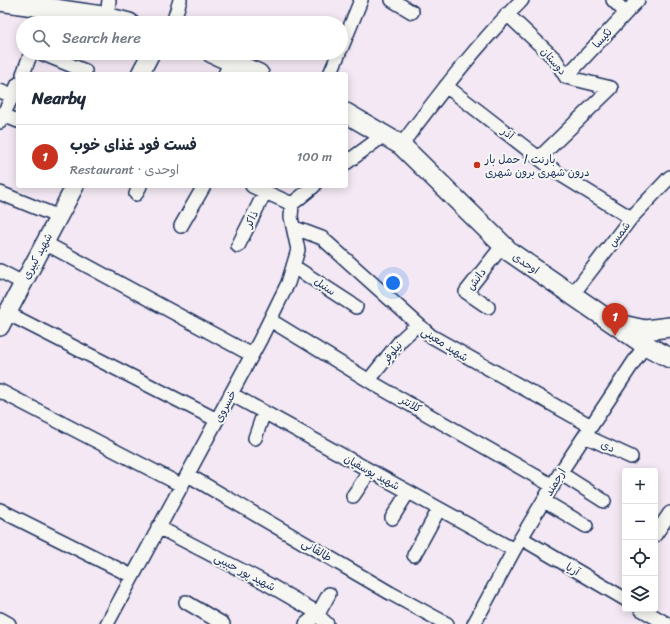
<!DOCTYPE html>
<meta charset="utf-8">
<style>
body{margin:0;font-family:Sriracha,"Playpen Sans Arabic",sans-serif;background:#f6f6f7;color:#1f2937}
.controls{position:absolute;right:12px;bottom:12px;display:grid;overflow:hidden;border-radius:4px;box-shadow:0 2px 10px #0003}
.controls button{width:36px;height:36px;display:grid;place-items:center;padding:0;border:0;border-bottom:1px solid #e0e1e3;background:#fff;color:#1f2937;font:20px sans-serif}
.you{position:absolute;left:393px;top:283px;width:14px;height:14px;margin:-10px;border:3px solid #fff;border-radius:50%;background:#1a73e8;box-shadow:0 0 0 6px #1a73e833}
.badge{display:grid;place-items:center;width:26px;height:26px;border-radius:50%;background:#c8321e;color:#fff;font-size:13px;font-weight:700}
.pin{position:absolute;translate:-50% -33px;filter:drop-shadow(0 1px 2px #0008)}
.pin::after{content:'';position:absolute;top:21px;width:14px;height:12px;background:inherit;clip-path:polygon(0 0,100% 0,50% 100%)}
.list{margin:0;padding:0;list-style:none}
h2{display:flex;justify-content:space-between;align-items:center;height:52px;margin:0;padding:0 16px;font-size:17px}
h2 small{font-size:13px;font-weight:400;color:#747a83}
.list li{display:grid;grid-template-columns:26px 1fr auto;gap:12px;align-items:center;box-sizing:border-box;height:64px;padding:0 16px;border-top:1px solid #e0e1e3}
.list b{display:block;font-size:15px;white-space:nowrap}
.list p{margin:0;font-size:13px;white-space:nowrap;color:#747a83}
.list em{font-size:13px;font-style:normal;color:#747a83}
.icon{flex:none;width:22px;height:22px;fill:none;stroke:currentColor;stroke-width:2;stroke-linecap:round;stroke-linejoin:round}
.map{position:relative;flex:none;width:670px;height:624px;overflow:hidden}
.search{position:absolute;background:#fff;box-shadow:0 2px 10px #0003;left:16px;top:16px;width:332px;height:44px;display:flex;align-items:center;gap:10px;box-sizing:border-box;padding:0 14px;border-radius:22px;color:#747a83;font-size:15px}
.panel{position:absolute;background:#fff;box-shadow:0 2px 10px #0003;left:16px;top:72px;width:332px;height:116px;border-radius:4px}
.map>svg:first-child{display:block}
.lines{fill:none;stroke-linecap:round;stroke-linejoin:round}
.minor-casing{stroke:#1b2f5e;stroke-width:16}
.tertiary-casing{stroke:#1b2f5e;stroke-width:20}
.secondary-casing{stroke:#1b2f5e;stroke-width:22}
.minor{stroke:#f6f6f2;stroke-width:13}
.tertiary{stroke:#f6f6f2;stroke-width:17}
.secondary{stroke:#f6f6f2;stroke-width:19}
.poi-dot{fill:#c8321e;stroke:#f6f6f2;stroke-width:1.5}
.labels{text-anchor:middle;stroke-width:4;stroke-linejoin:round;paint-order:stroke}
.street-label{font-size:11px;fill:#1b2f5e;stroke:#f6f6f2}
.poi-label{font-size:11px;fill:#1b2f5e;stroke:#f6f6f2;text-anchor:start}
</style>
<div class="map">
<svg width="670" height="624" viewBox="0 0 670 624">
<rect width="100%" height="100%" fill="#f3e8f3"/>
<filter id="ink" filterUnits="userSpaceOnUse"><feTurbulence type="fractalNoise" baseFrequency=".025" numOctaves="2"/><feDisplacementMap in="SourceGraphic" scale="8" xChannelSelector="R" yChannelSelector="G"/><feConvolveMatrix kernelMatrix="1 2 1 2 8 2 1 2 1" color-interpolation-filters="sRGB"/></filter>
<g filter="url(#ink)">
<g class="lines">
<defs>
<path id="minor" d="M392,0L412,12
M613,0L626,13
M507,14L555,59L566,77L611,88
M107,17L109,0
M42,23L47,8
M173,23L180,0
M341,49L361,0
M41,53L85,71
M23,74L31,53
M225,74L231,61
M330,74L339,53
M566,77L638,0
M446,86L558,173L631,218
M0,91L12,96
M3,115L18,121
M0,122L18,84
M401,145C439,95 477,44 522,0
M539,158L611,88
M346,163L384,135
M252,186L292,204
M0,193L59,217
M136,194L140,186
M181,226L204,186
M295,228L322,238L431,336L591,426
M45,243L252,355
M238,246L265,192
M293,266L356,307
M0,271L23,283
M573,294L631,218L670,177
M488,307L466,292L503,245
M7,313L217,420
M270,320L376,385L553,486
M369,380L401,340L417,325
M0,391L181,485
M231,394L514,550
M585,436L631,457
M255,438L264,412
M560,473L604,501
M188,475L390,593L447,624
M353,496L370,471
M544,501L586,526
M0,510L132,576
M392,518L408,492
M158,527L266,583L311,609L327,624
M655,535L670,513
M521,538L625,599
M414,555L439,509
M186,602L223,624
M641,609L667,624
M0,619L9,624
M107,624L260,340L288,283L298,250L291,217L292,204L314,186
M306,624L318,614L329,594
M474,624L514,550L560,473L645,345"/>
<path id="tertiary" d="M140,74L151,53
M0,327L75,186"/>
<path id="secondary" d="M0,1L102,16L129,23
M212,53L259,74
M346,113L401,145L510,252L645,345L670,358
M622,325L645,330L670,327"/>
</defs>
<use href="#minor" class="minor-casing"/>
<use href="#tertiary" class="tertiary-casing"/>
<use href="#secondary" class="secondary-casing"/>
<use href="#minor" class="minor"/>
<use href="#tertiary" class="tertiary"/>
<use href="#secondary" class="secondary"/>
</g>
</g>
<circle class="poi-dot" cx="477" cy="165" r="4"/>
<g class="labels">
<g class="street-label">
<text transform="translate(602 38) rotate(-47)" y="4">نکیسا</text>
<text transform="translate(554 61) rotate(49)" y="4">دوستان</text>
<text transform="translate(508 133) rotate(38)" y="4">آذر</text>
<text transform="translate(251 219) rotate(-63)" y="4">ذاکر</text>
<text transform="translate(619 234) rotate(-53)" y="4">شمس</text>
<text transform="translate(37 256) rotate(-62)" y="4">شهید کبیری</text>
<text transform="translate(526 263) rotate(34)" y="4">اوحدی</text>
<text transform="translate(476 279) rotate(-54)" y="4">دانش</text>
<text transform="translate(325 286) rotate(34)" y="4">سنبل</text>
<text transform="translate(445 344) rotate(33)" y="4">شهید معینی</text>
<text transform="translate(392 352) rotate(-50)" y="4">نیلوفر</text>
<text transform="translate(411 404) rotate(30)" y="4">کلانتر</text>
<text transform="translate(225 406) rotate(-62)" y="4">خسروی</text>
<text transform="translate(608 446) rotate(25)" y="4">دی</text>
<text transform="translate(372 472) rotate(29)" y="4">شهید یوسفیان</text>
<text transform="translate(555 482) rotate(-59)" y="4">ارجمند</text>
<text transform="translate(317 550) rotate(31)" y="4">طالقانی</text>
<text transform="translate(573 569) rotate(31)" y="4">آریا</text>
<text transform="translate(245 572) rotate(28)" y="4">شهید پور حبیبی</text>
</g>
<g class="poi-label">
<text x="485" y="163">بارنت | حمل بار<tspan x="485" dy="13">درون شهری برون شهری</tspan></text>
</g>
</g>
</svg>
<div class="controls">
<button>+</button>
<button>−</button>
<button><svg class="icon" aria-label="locate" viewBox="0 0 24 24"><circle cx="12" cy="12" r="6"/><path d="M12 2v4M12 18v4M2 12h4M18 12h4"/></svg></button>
<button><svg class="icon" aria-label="layers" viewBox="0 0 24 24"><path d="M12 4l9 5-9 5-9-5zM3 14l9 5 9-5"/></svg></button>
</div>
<div class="you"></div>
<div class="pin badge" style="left:615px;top:336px">1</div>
<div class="search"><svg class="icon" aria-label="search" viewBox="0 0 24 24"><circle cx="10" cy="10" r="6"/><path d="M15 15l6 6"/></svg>Search here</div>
<section class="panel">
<h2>Nearby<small></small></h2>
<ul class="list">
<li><span class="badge">1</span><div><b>فست فود غذای خوب</b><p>Restaurant · اوحدی</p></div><em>100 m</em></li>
</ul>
</section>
</div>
